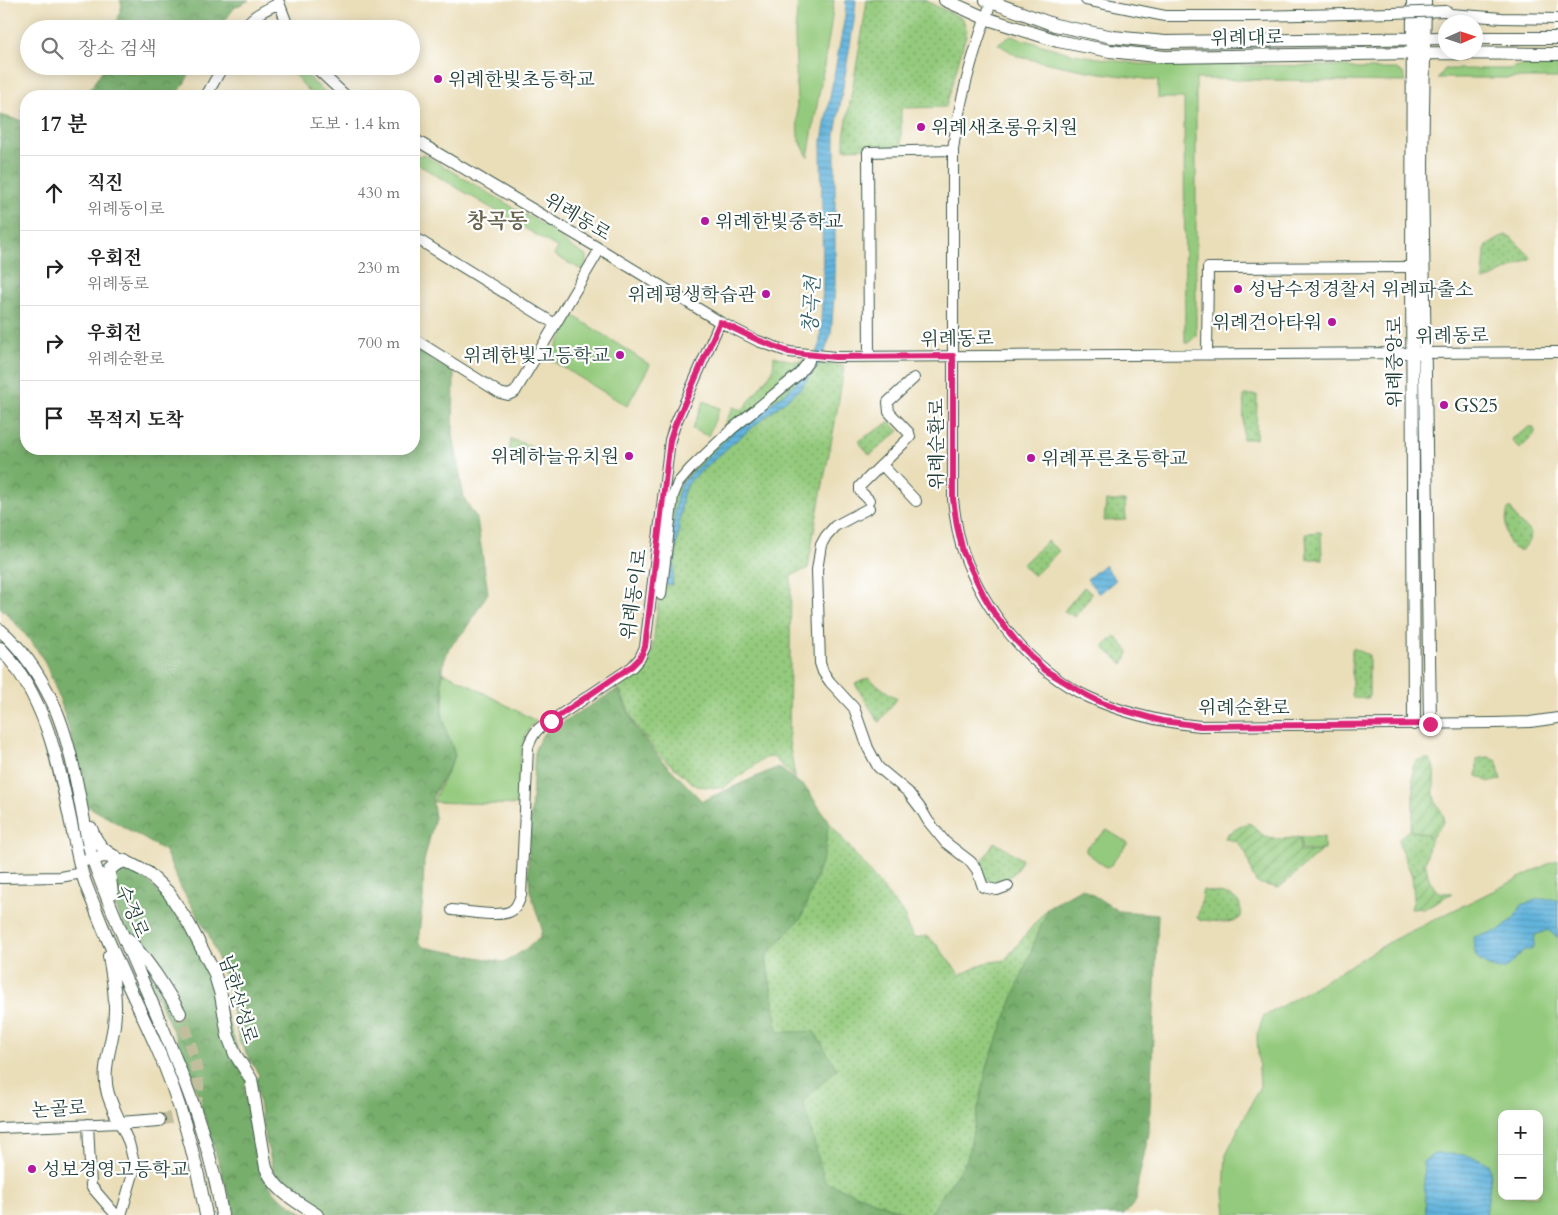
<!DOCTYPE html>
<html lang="ko">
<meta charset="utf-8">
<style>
body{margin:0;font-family:Cardo,"Noto Serif KR",serif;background:#f6f6f6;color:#222}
.controls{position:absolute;right:15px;bottom:15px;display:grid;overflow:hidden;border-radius:10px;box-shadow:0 2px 12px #0003}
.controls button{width:45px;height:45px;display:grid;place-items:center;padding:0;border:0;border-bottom:1px solid #e0e0e0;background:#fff;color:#222;font:25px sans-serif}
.compass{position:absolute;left:1438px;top:15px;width:45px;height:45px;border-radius:50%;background:#fff;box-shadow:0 2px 12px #0003;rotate:87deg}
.stop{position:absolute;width:15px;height:15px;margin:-11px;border:4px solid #db2777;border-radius:50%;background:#fff}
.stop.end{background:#db2777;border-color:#fff;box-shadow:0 1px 5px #0008}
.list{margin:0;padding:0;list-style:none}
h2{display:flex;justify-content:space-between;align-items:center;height:65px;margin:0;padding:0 20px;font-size:21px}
h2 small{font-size:16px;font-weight:400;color:#767676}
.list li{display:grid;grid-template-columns:32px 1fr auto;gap:15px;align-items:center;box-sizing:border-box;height:75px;padding:0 20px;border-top:1px solid #e0e0e0}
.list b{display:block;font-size:19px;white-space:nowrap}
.list p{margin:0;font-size:16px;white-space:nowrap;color:#767676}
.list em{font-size:16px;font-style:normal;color:#767676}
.icon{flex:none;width:28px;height:28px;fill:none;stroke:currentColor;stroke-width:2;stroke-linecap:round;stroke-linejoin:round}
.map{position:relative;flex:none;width:1558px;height:1215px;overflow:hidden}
.search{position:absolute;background:#fff;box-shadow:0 2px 12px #0003;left:20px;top:20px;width:400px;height:55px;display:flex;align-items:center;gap:12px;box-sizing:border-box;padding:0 18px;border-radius:28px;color:#767676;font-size:19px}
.panel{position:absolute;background:#fff;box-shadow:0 2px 12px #0003;left:20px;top:90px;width:400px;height:365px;border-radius:20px}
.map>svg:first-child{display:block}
.grass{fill:#94ca7d;stroke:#5a8458;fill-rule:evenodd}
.forest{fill:url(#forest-crowns);stroke:#4b7650}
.park{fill:url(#park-dots);stroke:#5a8458}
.garden{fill:url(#garden-furrows);stroke:#5a8458}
.water{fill:url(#water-rules);stroke:#407888}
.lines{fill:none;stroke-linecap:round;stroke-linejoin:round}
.major-tunnel{stroke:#c1be9e;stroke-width:12;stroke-dasharray:12 6;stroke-linecap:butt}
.minor-casing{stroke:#3d5548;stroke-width:12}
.major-casing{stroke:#3d5548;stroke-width:14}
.minor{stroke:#fff;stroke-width:10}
.major{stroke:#fff;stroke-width:12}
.minor-bridge-casing{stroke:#3d5548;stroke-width:12;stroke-linecap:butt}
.minor-bridge{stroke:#fff;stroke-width:10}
.route{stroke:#db2777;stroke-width:6}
.poi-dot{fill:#b5179e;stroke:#fff;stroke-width:2}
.labels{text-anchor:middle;stroke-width:4.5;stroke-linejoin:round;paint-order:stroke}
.street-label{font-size:19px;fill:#1f3d34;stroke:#fff}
.poi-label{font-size:19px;fill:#1f3d34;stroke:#fff;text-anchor:start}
.water-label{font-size:20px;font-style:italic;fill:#336167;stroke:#fff}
.quarter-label{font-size:21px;font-weight:bold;fill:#6a644f;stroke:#fff}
</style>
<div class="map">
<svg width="1558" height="1215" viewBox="0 0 1558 1215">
<defs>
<pattern id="forest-crowns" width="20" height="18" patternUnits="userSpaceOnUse" patternTransform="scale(1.25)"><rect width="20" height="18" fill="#77ae6c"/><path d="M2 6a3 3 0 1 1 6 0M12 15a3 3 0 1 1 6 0" fill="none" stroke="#618f5a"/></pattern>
<pattern id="park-dots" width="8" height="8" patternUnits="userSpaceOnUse" patternTransform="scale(1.25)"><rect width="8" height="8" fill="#94ca7d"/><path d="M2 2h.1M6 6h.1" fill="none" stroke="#78a567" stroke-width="1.8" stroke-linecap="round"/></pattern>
<pattern id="garden-furrows" width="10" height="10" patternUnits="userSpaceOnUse" patternTransform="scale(1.25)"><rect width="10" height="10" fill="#94ca7d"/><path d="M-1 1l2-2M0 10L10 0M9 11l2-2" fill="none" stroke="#78a567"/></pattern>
<pattern id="water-rules" width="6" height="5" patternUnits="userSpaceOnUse" patternTransform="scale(1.25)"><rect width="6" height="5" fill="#62b4dd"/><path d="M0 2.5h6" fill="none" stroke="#5094b4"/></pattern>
</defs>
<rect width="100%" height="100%" fill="#fff"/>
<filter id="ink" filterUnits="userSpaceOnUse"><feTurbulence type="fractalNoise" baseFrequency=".02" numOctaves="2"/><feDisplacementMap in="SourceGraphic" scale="10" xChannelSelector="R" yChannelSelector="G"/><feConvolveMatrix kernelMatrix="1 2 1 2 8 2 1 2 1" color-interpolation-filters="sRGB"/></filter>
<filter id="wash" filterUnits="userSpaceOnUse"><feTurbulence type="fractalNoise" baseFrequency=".0096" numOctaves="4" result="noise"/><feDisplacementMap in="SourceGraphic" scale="20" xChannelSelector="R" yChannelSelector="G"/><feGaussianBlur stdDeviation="1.12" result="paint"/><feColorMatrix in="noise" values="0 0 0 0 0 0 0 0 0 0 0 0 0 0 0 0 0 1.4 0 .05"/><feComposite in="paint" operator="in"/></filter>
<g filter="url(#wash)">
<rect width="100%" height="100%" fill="#eadeb9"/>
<path class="grass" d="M798,0H834L830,31L808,157L798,137L797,114L795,33Z
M1011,36L1073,54L1138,64L1343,66L1358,69H1396L1403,73L1406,82L1196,79V336L1188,343H1185L1184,98H1158V81L1088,71L1019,57L998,44Z
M1521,65H1558V78H1438L1445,69H1509Z
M287,66H300L313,82L330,96H313Z
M424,155L555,232L563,241L586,256V263L582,270L554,255L558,248L414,162L416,156Z
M574,316L650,365L627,406L549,359Z
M704,401L720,408L708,436L692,429Z
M443,673L454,677L536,721C516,739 519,780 520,805L434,802V799L455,756L445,727L442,712L444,693L441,683Z
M1107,830L1128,843L1110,866L1106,867L1086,852V848Z
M1301,837H1324V850H1301Z
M1558,859V1215H1226L1224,1193L1226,1154L1260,1086L1257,1037L1263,1017L1393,940ZM1502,1114H1539V1196H1502Z"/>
<path class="forest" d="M120,0H249L234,8L219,29H115L122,5Z
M105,66H194L177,96H86Z
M0,115L26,122V449H414V348L454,373L453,435L464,498L477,519L488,593L465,630L449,648L444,661L441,683L443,693L442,712L445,727L451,743L455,756L432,798L435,817L424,861L423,899L418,942L423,947L503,962C513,960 531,944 540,938L542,929L530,891L528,865L535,749L543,734L618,689L635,727L656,754L702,801L778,767L807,789L829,822L824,855L802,917L766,956L778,1032L814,1031L837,1069L825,1182L911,1215H325L291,1192L274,1173L263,1128L256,1083L259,1075L239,1041L225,977L209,935L181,888L165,851L86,805C76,755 66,707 44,661C37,646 12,619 0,607Z
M129,867C197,912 222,1006 248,1079L244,1087L252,1132L263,1178L279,1197L307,1215H235L187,1061L120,918L108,881L112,868Z
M1082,888L1118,911L1158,914L1149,1133L1138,1181L1136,1201L1124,1215H929L967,1159L988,1063L1048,907Z"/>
<path class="park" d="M867,0H924L963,19L967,31L946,107L901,108V147L844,149V137L863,27Z
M1505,235L1511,237L1531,257L1530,259L1484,281L1483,279L1485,249L1487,246Z
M774,356L788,360L844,366C835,434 818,500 808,568L791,576L789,741L795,778L773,757L765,758L723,788L696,786L657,753L636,726L619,689L643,669L652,652L672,493L715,444L733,407L741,410L744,408L773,370Z
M1244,395H1257L1256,439H1243Z
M890,422L899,431L870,455L858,441Z
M1530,427H1533L1536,433L1520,449L1512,441L1513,438Z
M511,439L532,447L529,455H511L509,452Z
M1106,501H1125L1126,520L1104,521Z
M1508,509H1511L1519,522L1531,532L1530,541L1522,550C1502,552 1505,521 1508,509Z
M1321,532L1322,559H1307L1306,533Z
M1047,541L1059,551L1034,576L1022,565Z
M1084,587L1092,594L1075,617L1064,611Z
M1115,636L1129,651L1123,664L1103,647Z
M1353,648L1369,655V696L1368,698H1354L1352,695V649Z
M868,678L897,699L879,722L855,684Z
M1489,757L1497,761L1501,780L1489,782L1477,776V760L1480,758Z
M829,822L906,917V924L914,938L927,936L936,944L960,975L985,963L1005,960L1048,907L988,1063L967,1159L929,1215H911L825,1182L803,1101L837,1069L814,1031L778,1032L766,956L802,917L824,855Z
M1409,830L1425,834L1431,839C1426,853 1428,870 1412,876L1399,844V839Z
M994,842L1022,859C1015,880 988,896 979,868Z
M1203,890C1223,895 1243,892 1241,917C1232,926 1211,920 1199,920L1197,917C1201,908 1200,900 1203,890Z"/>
<path class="garden" d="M1427,759L1430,760C1439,772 1431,787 1435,800C1437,808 1446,813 1443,822C1441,828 1434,833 1431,839L1425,834L1409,830L1413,818V766L1418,760Z
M1247,823C1255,824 1256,831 1263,835C1271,842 1290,838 1300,837V852L1321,851L1279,888L1257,883L1253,877L1246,853L1237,842L1225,838L1227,834Z
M1426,864C1427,876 1430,883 1438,892L1452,893L1425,908L1411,909L1414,899L1412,876L1415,875Z"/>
<path class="water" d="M846,0H856L854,21L835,135V286L831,334L822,360L800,389L732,444L690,481L683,494L672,585L665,584L677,496L682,483L734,431L789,390L813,362L820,342L823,282L821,146L845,16Z
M1104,565L1116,580L1099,594L1087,579Z
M1538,899H1552L1558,901V938L1548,930L1535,935L1534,945L1531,950H1524L1506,969C1496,970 1479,965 1475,953C1474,949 1475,942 1474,937L1498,931L1514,918L1522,905Z
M1434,1154C1454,1154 1472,1153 1489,1164L1491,1175L1486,1215H1426L1423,1162Z"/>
</g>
<g filter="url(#ink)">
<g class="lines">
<path class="major-tunnel" d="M159,1120C172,1118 186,1115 194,1104C207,1086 186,1032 180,1013"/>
<defs>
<path id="minor" d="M278,0L289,29
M992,0C974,49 959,99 953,150V499C955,517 957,534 963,551C983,610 1030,669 1086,696C1122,713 1161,722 1200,726L1494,723L1530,722L1558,718
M1086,0L1165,16H1254L1393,13
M1445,11L1451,14L1502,18L1558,19
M244,29C251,15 266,10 279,3
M314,66L346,96
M206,96L223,66
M414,139L600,249L720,322L758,341L789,352L835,357L1558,352
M414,237L555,324
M414,339L500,393L508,395L515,392L600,249
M1207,354L1208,268L1412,267
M869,357L868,152L953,150
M882,465L916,501
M869,500L860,491V486L910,437L909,433L889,412L888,402L914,378
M869,508L835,526L826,536L821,545L817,570L820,663L823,672L830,682L854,708L868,748L878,767L908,792L921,809L928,821L945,842L971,862L977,870L983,887L997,890L1008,886
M661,595L673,496L678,483L691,468L732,429L799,374L809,361
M0,878L60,877L82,873
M452,910C466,911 499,918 511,911C517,908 519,901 521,895L528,747C533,733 538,727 551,721L632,667L640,658L645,647L670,440L675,425L720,322
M88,1124L91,1186L116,1215
M0,1128L120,1123L129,1143L135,1167L121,1215"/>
<path id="major" d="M945,0L985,18L1058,41L1110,51L1165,57L1413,53L1558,54
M986,0L1055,25L1113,37L1165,42L1446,38
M1413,0L1412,267L1414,724
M1425,0L1422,165L1430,724
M1476,38H1558
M0,630C23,649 40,676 53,703C69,738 76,779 83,816C86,831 88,846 93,860C135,979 202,1089 222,1215
M0,648C57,708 63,798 82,873C85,884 90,895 94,905C112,954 136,1000 157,1048C180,1100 196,1159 206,1215
M91,828C96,842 103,851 116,857
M86,860L105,856L125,861L148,873L169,893L189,924L214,972L221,995L228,1036L235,1054L251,1079L266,1168C276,1192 296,1201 317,1215
M112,893L109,871L115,865L125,861
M128,939C149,962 164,986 180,1013
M109,956C113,979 117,1001 114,1025C111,1048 101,1071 108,1094C111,1104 116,1114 120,1123L159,1120"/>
</defs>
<use href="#minor" class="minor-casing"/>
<use href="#major" class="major-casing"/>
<use href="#minor" class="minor"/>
<use href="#major" class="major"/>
<defs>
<path id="minor-bridge" d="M1393,13L1445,11"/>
</defs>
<use href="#minor-bridge" class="minor-bridge-casing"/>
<use href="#minor-bridge" class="minor-bridge"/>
</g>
</g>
<g class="lines" filter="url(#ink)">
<path class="route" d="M551,721L632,666L640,658L645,647L670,440L675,425L720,322L758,340L789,352L804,354L835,357L953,356V499L957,526L963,552L984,596L994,613L1016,641L1045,670L1086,695L1100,702L1119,709L1162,721L1179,723L1200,726L1430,724"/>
</g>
<g class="poi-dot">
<circle cx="438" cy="79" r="5"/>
<circle cx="921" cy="127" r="5"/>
<circle cx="705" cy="221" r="5"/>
<circle cx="1238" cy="289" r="5"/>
<circle cx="766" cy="294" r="5"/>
<circle cx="1332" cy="322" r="5"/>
<circle cx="620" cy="355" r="5"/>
<circle cx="1444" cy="405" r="5"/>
<circle cx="629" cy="456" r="5"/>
<circle cx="1031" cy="458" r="5"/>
<circle cx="32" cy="1169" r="5"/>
</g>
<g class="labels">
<g class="street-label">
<text transform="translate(1247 37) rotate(-1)" y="7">위례대로</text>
<text transform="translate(578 216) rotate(31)" y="7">위례동로</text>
<text transform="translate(1452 335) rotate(-1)" y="7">위례동로</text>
<text transform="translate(957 338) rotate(-1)" y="7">위례동로</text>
<text transform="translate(1394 362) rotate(-90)" y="7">위례중앙로</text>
<text transform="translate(936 444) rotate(-90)" y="7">위례순환로</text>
<text transform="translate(633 594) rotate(-82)" y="7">위례동이로</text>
<text x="1244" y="714">위례순환로</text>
<text transform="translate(133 911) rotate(67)" y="7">수정로</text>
<text transform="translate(239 999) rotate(73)" y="7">남한산성로</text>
<text transform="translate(59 1108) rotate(-3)" y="7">논골로</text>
</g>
<g class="poi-label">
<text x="448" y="86">위례한빛초등학교</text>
<text x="931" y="134">위례새초롱유치원</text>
<text x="715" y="228">위례한빛중학교</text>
<text x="1248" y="296">성남수정경찰서 위례파출소</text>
<text x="756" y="301" text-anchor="end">위례평생학습관</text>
<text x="1322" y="329" text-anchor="end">위례건아타워</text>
<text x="610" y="362" text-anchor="end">위례한빛고등학교</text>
<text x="1454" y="412">GS25</text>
<text x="619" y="463" text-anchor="end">위례하늘유치원</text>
<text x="1041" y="465">위례푸른초등학교</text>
<text x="42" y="1176">성보경영고등학교</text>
</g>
<g class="water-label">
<text transform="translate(811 305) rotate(-87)" y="7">창곡천</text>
</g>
<g class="quarter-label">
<text x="497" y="228">창곡동</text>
</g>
</g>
</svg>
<div class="controls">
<button>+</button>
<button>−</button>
</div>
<svg class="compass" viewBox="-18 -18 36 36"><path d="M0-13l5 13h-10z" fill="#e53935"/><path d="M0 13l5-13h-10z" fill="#767676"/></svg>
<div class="stop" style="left:551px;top:721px"></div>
<div class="stop end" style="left:1430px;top:724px"></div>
<div class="search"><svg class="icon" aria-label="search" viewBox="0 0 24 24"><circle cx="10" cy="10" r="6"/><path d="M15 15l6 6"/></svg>장소 검색</div>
<section class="panel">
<h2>17 분<small>도보 · 1.4 km</small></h2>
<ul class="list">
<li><svg class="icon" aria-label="ahead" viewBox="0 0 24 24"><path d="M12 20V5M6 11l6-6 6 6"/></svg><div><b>직진</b><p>위례동이로</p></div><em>430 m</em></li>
<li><svg class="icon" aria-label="right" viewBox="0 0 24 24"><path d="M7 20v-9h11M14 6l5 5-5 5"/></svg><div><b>우회전</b><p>위례동로</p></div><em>230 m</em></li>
<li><svg class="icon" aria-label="right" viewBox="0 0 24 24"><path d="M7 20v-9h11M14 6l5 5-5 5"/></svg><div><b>우회전</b><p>위례순환로</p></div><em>700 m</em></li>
<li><svg class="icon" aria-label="arrive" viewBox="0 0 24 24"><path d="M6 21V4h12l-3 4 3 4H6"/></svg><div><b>목적지 도착</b></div></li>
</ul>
</section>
</div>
